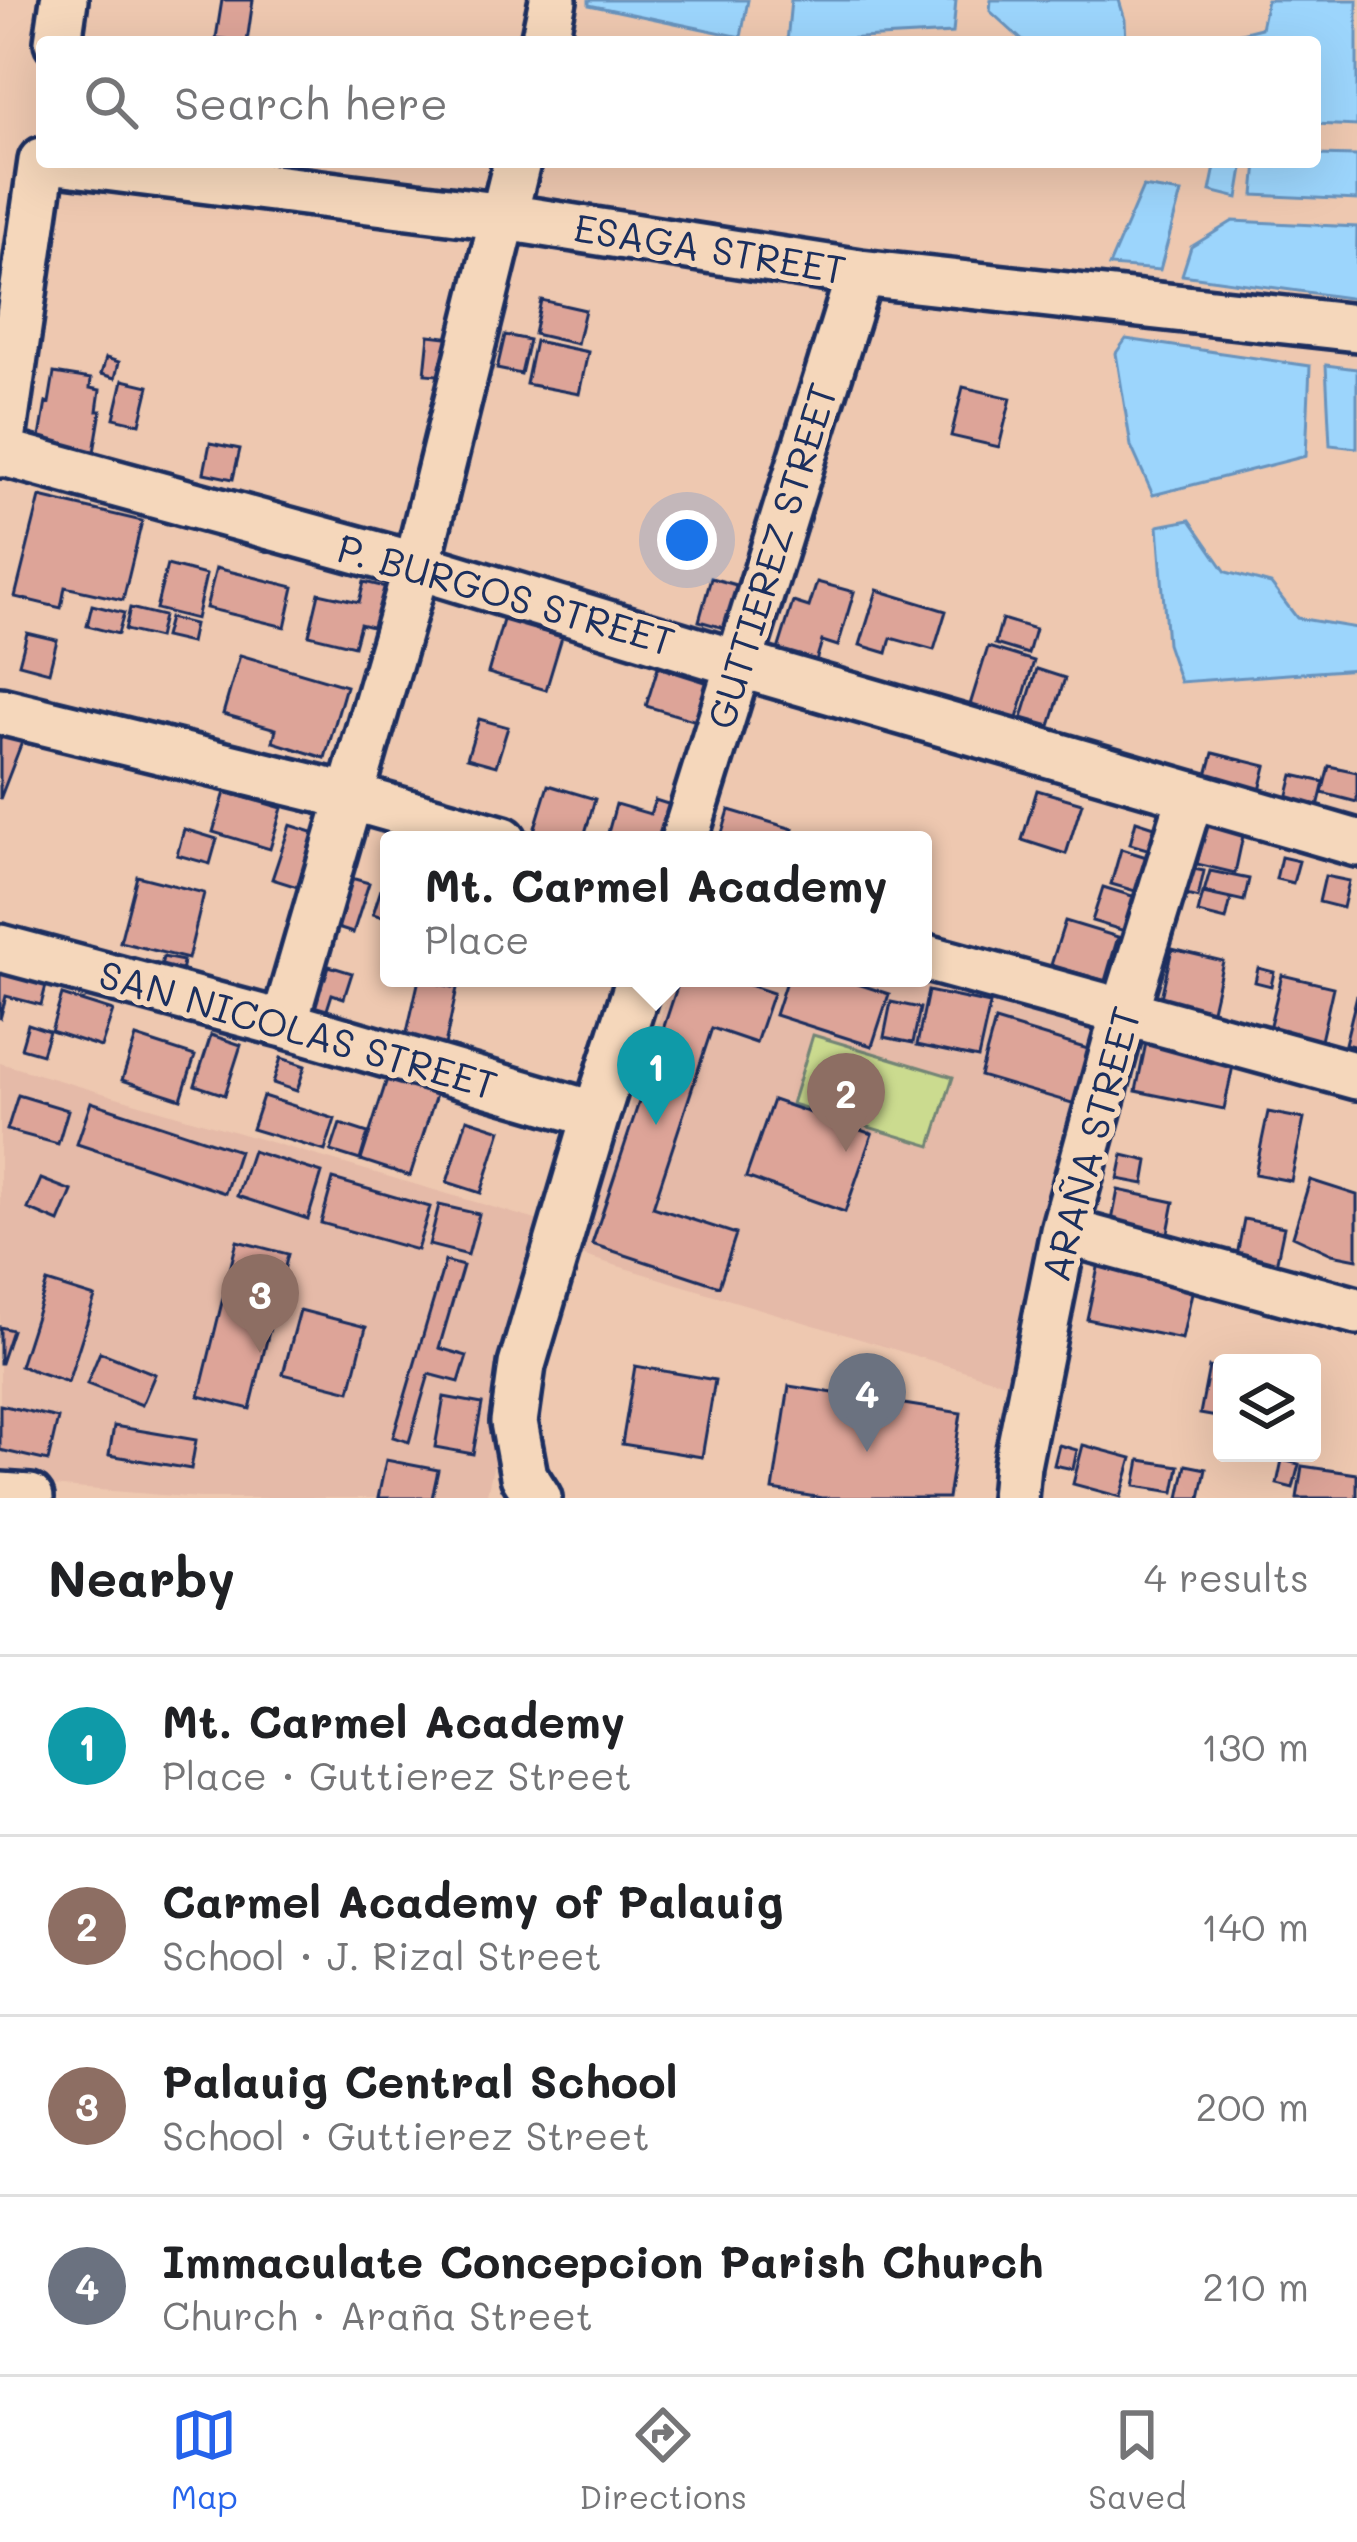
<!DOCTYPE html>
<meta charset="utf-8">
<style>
body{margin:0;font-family:Mali,sans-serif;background:#f6f6f6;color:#202124}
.controls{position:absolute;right:36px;bottom:36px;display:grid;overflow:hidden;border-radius:12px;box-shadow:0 12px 48px #0002}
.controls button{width:108px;height:108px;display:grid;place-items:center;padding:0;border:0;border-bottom:3px solid #e0e0e0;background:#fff;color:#202124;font:60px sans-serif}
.you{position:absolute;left:687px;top:540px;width:42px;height:42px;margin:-30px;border:9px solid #fff;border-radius:50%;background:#1a73e8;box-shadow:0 0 0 18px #1a73e833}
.badge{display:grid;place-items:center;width:78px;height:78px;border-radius:50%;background:#2563eb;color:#fff;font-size:39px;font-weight:700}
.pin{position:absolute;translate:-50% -99px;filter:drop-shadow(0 3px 6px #0008)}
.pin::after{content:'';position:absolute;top:63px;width:42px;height:36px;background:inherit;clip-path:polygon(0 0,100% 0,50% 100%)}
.popup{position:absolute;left:380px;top:831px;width:552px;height:156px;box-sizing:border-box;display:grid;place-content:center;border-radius:12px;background:#fff;filter:drop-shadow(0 3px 9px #0005);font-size:39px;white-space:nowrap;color:#757577}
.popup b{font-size:45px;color:#202124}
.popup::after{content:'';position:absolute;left:50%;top:100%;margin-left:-24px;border:24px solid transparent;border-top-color:#fff}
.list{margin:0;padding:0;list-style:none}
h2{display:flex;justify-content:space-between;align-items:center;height:156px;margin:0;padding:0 48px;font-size:51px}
h2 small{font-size:39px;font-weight:400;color:#757577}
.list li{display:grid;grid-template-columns:78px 1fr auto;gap:36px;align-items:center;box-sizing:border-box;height:180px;padding:0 48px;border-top:3px solid #e0e0e0}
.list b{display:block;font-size:45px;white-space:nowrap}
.list p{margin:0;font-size:39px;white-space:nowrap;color:#757577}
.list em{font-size:39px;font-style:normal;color:#757577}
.icon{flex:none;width:66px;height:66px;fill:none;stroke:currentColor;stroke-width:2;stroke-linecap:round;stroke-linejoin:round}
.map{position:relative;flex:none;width:1357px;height:1498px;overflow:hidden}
.search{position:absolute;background:#fff;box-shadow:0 12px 48px #0002;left:36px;right:36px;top:36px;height:132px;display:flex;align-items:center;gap:30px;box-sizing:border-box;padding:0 42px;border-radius:12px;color:#757577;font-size:45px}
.sheet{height:876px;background:#fff}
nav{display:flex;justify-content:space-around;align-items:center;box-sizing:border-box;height:168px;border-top:3px solid #e0e0e0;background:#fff;font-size:33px;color:#757577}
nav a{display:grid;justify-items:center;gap:6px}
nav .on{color:#2563eb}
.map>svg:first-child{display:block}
.built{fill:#e5baa8}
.green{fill:#cbdb8f;stroke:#738576;stroke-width:3}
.water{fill:#9cd5fc;stroke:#6893bd;stroke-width:3}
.building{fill:#dda498;stroke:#1b2f5e;stroke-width:3}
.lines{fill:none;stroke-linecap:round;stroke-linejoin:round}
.minor-casing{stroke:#1b2f5e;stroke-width:54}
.minor{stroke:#f5d7bb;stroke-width:45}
.labels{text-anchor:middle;stroke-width:12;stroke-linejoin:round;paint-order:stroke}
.street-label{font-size:39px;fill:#1b2f5e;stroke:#f5d7bb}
</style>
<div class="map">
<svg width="1357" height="1498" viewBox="0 0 1357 1498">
<rect width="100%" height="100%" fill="#eec8b0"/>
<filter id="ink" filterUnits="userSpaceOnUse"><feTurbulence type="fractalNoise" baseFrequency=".00833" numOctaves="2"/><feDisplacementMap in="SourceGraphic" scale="24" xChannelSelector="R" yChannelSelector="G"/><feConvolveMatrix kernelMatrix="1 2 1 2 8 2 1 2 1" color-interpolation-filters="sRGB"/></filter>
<g filter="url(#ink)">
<path class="built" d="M674,978H907L1054,1015L1091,1032L1102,1050L1022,1388L578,1254Z
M0,1063L550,1224L486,1498H200L0,1482Z"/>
<path class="green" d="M813,1035L953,1077L931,1146L792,1104Z"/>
<path class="water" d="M589,0H748L741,37L589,5Z
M791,0H956L953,33L787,42Z
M991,0H1119L1125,20L1126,42H1024L990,11Z
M1267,0H1357V126L1315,124V42H1225V37L1261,28Z
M1315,155L1357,156V200L1254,195L1257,162H1315Z
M1216,162H1244L1238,198L1210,191Z
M1143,187L1181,193L1160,270L1109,266Z
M1233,221L1357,227L1356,299L1182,275L1191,247Z
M1126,339L1310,366L1306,456L1153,495L1131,446L1116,353Z
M1326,365L1357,369V448L1330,445Z
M1190,520L1226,572L1271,584L1297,618L1357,628V669L1180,682L1167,644L1158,526Z"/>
<path class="building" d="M222,0H253L247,42L216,38Z
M541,300L585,310L577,344L534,334Z
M429,335L463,339L459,377L425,374Z
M505,335L529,340L521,374L497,369Z
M535,341L588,352L579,394L526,384Z
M106,358L119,362L115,378L101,374Z
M54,373L91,379L90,388L100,390L97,411H101L93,458L38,449L46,402L49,403Z
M123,380L149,386L140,424L114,418Z
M963,387L1011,398L999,447L951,436Z
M210,443L240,449L233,479L204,473Z
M40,497L142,521L123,600L65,587L61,608L15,597Z
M167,565L206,575L196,619L156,609Z
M216,568L294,587L285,627L206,608Z
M711,578L754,590L741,633L699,621Z
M364,582L399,590L388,631L360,624L354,646L309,635L319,593L359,602Z
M817,582L854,592L838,646L822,641L816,661L778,650L793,602L809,607Z
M877,590L946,611L934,650L891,638L887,653L860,645Z
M92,605L124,613L118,634L87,626Z
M130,608L163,616L158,638L125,630Z
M169,618L194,624L190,643L164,637Z
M1002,619L1035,629L1028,654L995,644Z
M503,620L562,637L546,690L488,673Z
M27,633L57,640L49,672L19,664Z
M988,647L1034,661L1016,722L969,708Z
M240,655L346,686L325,758L273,742L276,729L223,714Z
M658,667L715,685L703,723L646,706Z
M1037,669L1065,678L1050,726L1022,718Z
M479,719L508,727L496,766L467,758Z
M0,734L22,742L0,799Z
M1213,753L1266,766L1258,799L1204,786Z
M1329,766L1357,772V802L1322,793Z
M1293,775L1324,782L1314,823L1283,815Z
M548,785L595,799L583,840H564L534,831Z
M1037,790L1082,803L1066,854L1022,840Z
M225,792L282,808L270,849L213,832Z
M655,800L687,810L678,840H606L616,804L650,814Z
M729,810L793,829L790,840H720Z
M1136,821L1164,830L1157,852L1130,844Z
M1207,822L1244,831L1235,873L1197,864Z
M290,825L328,837L310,891L272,879Z
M184,829L217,839L210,864L177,855Z
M1121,849L1153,859L1142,893L1111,884Z
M1281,857L1299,861L1293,883L1276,879Z
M389,865V919L373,914Z
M1193,869L1204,871L1198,898L1186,895Z
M1210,871L1249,879L1244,901L1204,892Z
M137,876L204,893L188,959L120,942Z
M344,876L369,883L353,933L328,925Z
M1325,876L1349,881L1343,908L1319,902Z
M1103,887L1155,903L1144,937L1092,921Z
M1203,893L1231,899L1226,920L1198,913Z
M1065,921L1118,937L1105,981L1051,965Z
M1172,949L1223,961L1211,1014L1160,1002Z
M163,957L183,961L180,980L159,976Z
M0,966L48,978L41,1005L6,996L0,1019Z
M329,966L352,973L344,998L332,994L325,1016L299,1008L310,973L325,978Z
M1258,968L1274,972L1271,986L1255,982Z
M1282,975L1333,987L1320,1045L1268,1033Z
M680,978H728L773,993L756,1043L712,1028L653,1207L736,1234L719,1286L592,1244Z
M787,978H839L889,994L872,1046L775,1015Z
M419,979L457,988L444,1050L405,1041Z
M928,991L990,1004L978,1058L917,1045Z
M62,995L113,1011L101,1047L51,1031Z
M1357,995V1047L1345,1044Z
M891,1002L920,1008L913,1043L884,1037Z
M995,1021L1098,1052L1082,1106L980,1076Z
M28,1024L49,1031L42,1054L21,1048Z
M211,1035L241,1045L225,1095L195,1085Z
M136,1037L195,1056L181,1099L122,1080Z
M1147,1038L1235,1056L1224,1109L1136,1091Z
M281,1058L305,1066L297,1091L273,1083Z
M387,1079L436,1095L410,1176L361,1160Z
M18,1095L68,1110L58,1144L7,1130Z
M263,1096L335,1119L325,1151L252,1129Z
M773,1100L872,1134L845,1212L746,1177Z
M91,1102L239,1151L225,1193L77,1144Z
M1268,1112L1304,1119L1291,1181L1255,1174Z
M467,1119L501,1130L481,1193L447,1182Z
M340,1124L368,1133L360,1160L331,1151Z
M252,1151L322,1173L308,1219L237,1196Z
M1123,1155L1148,1161L1144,1184L1118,1179Z
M41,1179L72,1191L59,1222L28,1209Z
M333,1179L430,1207L417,1250L321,1223Z
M1310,1180L1357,1195V1259L1332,1254L1293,1236Z
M1118,1190L1174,1202L1165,1248L1109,1236Z
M439,1205L479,1214L468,1255L429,1245Z
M1244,1219L1284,1227L1273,1279L1234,1271Z
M237,1241L288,1254L250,1409L199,1396Z
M445,1261L463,1266L439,1348L467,1356L459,1382L429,1374L409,1442L393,1437Z
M1099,1263L1194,1283L1182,1339L1087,1319Z
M47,1282L95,1297L68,1382L20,1366Z
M300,1310L366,1327L350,1391L283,1374Z
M0,1327L12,1330L1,1363H0Z
M100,1352L155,1374L142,1405L87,1384Z
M635,1366L715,1380L702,1457L622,1444Z
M1209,1367L1222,1370V1418L1200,1414Z
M789,1386L961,1413L948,1498H822L773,1490Z
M444,1397L482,1404L473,1454L435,1447Z
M0,1405L58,1418L48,1461L0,1450Z
M114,1426L196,1440L191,1469L109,1455Z
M1059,1445L1077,1450L1073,1469L1054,1465Z
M1083,1445L1132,1458L1121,1497L1073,1484Z
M386,1460L438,1470L432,1498H378Z
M1140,1460L1179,1466L1174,1492L1135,1486Z
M1282,1460L1299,1464L1293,1488L1277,1484Z
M1186,1465L1206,1469L1200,1498H1179Z
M1302,1466L1357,1474V1498H1297Z"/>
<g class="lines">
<defs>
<path id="minor" d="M58,42L64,0
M544,42L553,0
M65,162L505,217L860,273L1357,328
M0,452L417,566L739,664L1357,843
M0,454L42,161
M0,711L351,797L503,840
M684,840L860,273
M0,948L284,1024L596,1115
M923,957L1357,1076
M284,1024L417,566L517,162
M1064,1231L1357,1311
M0,1496L30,1498
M538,1498L524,1476L514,1422L522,1365L596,1115L640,978
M1014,1498L1017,1465L1064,1231L1124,1013L1191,795"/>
</defs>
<use href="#minor" class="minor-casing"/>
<use href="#minor" class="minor"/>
</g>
</g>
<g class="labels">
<g class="street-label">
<text transform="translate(710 249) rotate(9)" y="14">ESAGA STREET</text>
<text transform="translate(772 556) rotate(-73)" y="14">GUTTIEREZ STREET</text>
<text transform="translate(506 595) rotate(16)" y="14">P. BURGOS STREET</text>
<text transform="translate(298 1030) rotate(16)" y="14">SAN NICOLAS STREET</text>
<text transform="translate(1091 1144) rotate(-75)" y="14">ARAÑA STREET</text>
</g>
</g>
</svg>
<div class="controls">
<button><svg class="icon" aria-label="layers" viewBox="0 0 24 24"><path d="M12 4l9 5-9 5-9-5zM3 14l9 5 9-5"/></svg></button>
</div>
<div class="you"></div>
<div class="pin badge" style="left:656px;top:1125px;background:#0f9aa8">1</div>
<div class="popup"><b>Mt. Carmel Academy</b>Place</div>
<div class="pin badge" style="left:846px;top:1152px;background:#8d6e63">2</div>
<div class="pin badge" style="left:260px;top:1353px;background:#8d6e63">3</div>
<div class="pin badge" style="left:867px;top:1452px;background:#6b7280">4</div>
<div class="search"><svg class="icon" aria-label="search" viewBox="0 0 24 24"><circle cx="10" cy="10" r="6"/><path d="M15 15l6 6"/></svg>Search here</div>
</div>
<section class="sheet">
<h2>Nearby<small>4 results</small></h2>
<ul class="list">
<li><span class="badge" style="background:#0f9aa8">1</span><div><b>Mt. Carmel Academy</b><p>Place · Guttierez Street</p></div><em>130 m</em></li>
<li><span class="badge" style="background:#8d6e63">2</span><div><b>Carmel Academy of Palauig</b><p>School · J. Rizal Street</p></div><em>140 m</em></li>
<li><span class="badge" style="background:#8d6e63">3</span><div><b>Palauig Central School</b><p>School · Guttierez Street</p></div><em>200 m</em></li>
<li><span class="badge" style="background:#6b7280">4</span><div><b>Immaculate Concepcion Parish Church</b><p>Church · Araña Street</p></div><em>210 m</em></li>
</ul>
</section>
<nav>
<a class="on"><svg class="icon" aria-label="map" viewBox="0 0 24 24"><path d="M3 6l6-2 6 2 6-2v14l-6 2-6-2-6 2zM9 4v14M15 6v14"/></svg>Map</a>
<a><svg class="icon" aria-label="directions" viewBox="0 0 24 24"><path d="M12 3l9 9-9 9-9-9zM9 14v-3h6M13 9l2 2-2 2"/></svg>Directions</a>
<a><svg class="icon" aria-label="saved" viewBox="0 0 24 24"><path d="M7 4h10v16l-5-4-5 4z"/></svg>Saved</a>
</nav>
